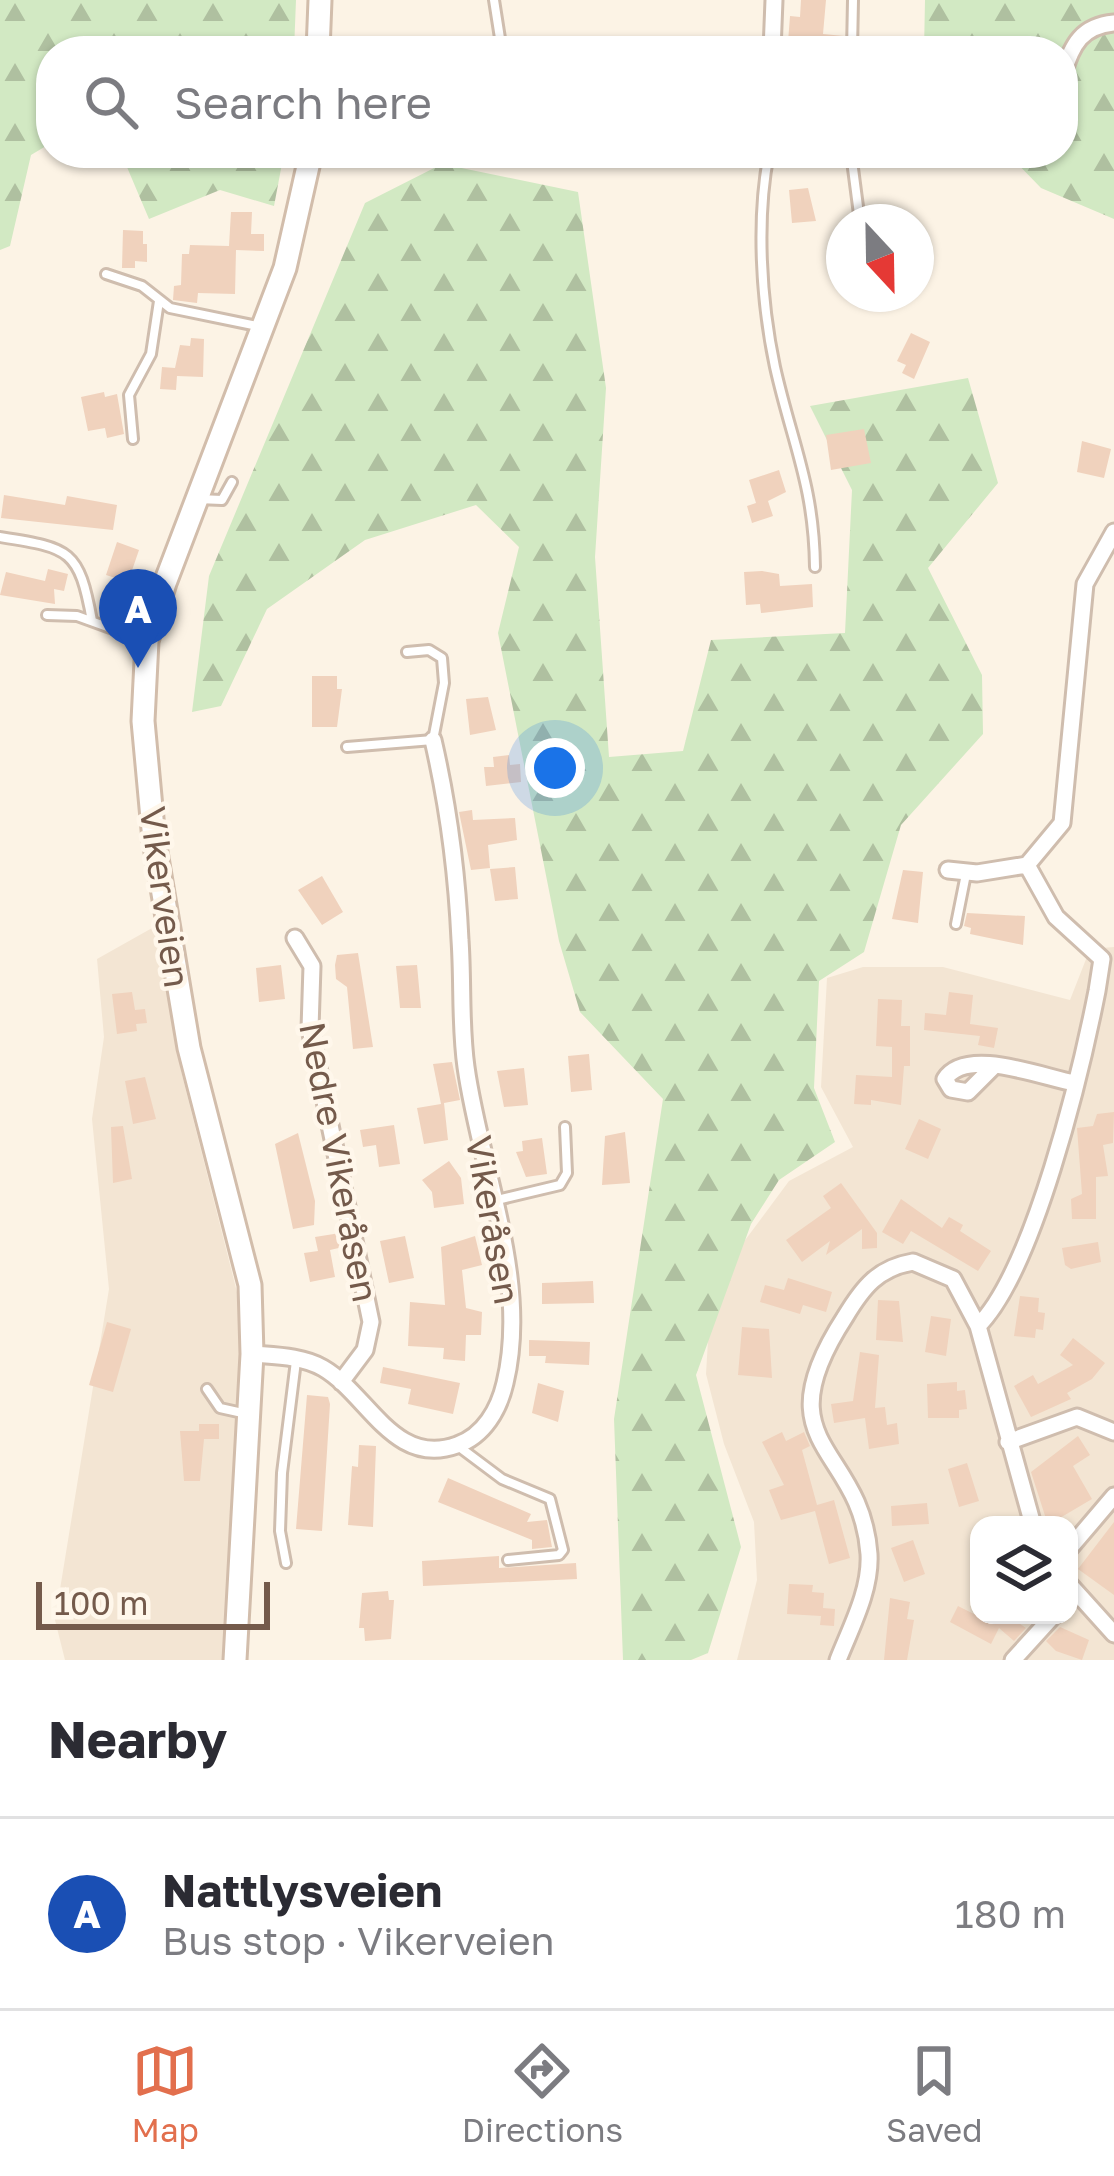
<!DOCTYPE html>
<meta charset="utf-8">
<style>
body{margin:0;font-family:"Golos Text",sans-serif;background:#f2f2f3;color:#2b2b33}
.controls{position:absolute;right:36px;bottom:36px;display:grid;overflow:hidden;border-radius:24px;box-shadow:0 3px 9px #0004}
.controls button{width:108px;height:108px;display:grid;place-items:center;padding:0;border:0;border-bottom:3px solid #e1e1e2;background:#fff;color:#2b2b33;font:60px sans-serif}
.compass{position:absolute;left:826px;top:204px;width:108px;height:108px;border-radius:50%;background:#fff;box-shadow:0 3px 9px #0004;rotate:158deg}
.scale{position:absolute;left:36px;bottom:30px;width:234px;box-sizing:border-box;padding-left:12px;border:6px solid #745a4b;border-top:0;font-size:33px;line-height:42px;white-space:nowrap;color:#745a4b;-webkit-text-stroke:9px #fff7eb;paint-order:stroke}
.you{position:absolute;left:555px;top:768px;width:42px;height:42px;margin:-30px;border:9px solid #fff;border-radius:50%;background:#1a73e8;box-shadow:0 0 0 18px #1a73e833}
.badge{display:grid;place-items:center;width:78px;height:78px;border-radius:50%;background:#e26f4d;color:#fff;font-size:39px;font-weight:700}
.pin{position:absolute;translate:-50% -99px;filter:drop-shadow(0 3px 6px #0008)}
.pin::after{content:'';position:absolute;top:63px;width:42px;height:36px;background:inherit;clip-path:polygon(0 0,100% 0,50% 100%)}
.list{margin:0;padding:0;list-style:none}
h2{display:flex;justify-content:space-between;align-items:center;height:156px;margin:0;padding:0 48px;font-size:51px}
h2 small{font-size:39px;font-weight:400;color:#7c7c81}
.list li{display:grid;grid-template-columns:78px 1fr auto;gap:36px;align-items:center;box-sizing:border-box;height:192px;padding:0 48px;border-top:3px solid #e1e1e2}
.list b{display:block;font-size:45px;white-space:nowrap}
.list p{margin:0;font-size:39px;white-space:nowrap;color:#7c7c81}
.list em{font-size:39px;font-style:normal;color:#7c7c81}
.icon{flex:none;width:66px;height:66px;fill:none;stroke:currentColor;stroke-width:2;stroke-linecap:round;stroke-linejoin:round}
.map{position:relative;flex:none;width:1114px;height:1660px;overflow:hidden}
.search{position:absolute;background:#fff;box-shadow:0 3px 9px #0004;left:36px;right:36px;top:36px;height:132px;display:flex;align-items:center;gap:30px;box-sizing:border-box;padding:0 42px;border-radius:48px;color:#7c7c81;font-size:45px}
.sheet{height:348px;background:#fff}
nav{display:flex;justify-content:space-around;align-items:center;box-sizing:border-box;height:168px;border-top:3px solid #e1e1e2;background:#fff;font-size:33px;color:#7c7c81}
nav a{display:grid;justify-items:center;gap:6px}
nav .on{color:#e26f4d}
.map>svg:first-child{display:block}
.residential{fill:#f3e5d3;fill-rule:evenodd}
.forest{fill:url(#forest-firs)}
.building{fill:#f0d2bd}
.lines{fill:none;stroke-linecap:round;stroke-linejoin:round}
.lane-casing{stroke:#cfbdae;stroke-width:14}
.street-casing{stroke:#cfbdae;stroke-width:21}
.secondary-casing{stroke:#d2bdab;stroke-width:27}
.lane{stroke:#fff;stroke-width:8}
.street{stroke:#fff;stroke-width:15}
.secondary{stroke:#fff;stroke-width:21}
.labels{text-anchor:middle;stroke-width:9;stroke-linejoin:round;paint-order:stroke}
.street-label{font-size:36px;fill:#745a4b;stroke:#fff7eb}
</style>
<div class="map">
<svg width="1114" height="1660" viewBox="0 0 1114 1660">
<defs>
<pattern id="forest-firs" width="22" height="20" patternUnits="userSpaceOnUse" patternTransform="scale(3)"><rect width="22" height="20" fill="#d2e9c3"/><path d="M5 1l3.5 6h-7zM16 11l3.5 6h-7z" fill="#afc0a0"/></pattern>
</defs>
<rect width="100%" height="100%" fill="#fcf3e5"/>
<path class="residential" d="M161,923L181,1071L242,1312L224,1660H65L55,1620L109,1289L92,1119L104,1037L97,959Z
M1114,947V1660H737L757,1580L754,1522L724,1444L706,1374L710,1307L743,1243L789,1181L853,1147L821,1087L827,978L863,967H943L1070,1000L1090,949ZM979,1525H1069V1615H979Z"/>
<path class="forest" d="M0,0H296L294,51H51V143L31,155L10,246L0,250Z
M925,0H1114V219L1041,188L1007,153H1063V51H924Z
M121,153H284L274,206L220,190L149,219Z
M442,164L578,192L606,388L595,557L609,757L683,751L711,640L845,633L852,490L810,406L968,378L998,483L928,568L982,675L983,734L901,825L864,952L819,981L814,1088L835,1142L779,1180L751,1224L696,1375L741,1547L708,1653L691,1660H623L614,1419L663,1099L580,1012L559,941L498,633L519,547L476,505L365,540L267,609L221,706L192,712L209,576L365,203Z"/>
<path class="building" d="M801,0H826L823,34L844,36L843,51H797L798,43L788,42L790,16L800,17Z
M808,188L816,221L792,223L789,190Z
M231,212H252L251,234H264V251L236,250L235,294L198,293L197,303L173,300L174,286L181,285L182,254H189L190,245L229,246Z
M123,230L143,231V244H147V262L135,261V268H122Z
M911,333L930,342L914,379L902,373L906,365L897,361Z
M191,338L204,339L203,377L177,376L176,390L160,389L162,367L175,368L180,345L190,346Z
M104,392L105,397L117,394L124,434L107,438L105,428L88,431L81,397Z
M864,429L871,463L831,470L826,435Z
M1082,441L1111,449L1104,478L1077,472Z
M779,470L786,492L768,501L773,516L752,523L747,506L756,503L749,480Z
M4,495L65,505L67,496L117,505L113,530L1,518Z
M117,542L139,550L128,582L106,575Z
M48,569L68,574L64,591L54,589L55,604L0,595L6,572L45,581Z
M762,571L779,574L780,586L812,584L813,607L761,613L760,604L746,605L744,572Z
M312,676H337V689H342L337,727H312Z
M488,697L496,730L470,735L466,699Z
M509,755L510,765L520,764L521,782L486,786L484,767H494L493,757Z
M472,810L473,820L515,818L517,840L488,845L490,868L471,870L459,812Z
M515,867L518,899L495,901L490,869Z
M903,870L923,872L918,923L892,919Z
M322,876L343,912L322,925L298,890Z
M967,913L1025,916L1023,945L970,934L971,928L964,926Z
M358,953L373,1047L353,1049L347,987L336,979L335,965L337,955Z
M281,965L285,999L259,1002L256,968Z
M417,965L421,1008H400L396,966Z
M132,992L135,1010L145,1009L147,1023L136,1024L137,1031L117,1034L112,994Z
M949,992L973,995L970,1024L998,1028L994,1048L978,1045L980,1036L924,1030L925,1013L946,1015Z
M878,999L902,1000L901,1026H910V1066H904L901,1105L871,1100V1105L854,1104L856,1075L892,1077V1047L876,1046Z
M589,1054L592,1090L571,1092L568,1056Z
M452,1062L460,1100L444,1103L448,1140L424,1144L417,1108L441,1104L433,1064Z
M524,1068L528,1105L504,1107L497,1071Z
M145,1077L156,1119L133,1124L125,1081Z
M1114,1112L1113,1143L1103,1145L1108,1176L1096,1177V1219H1072L1071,1199L1082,1194L1077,1128L1093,1126L1097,1114Z
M919,1119L941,1129L928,1159L905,1149Z
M394,1125L400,1164L379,1167L376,1145L363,1147L360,1130Z
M123,1126L132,1179L113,1183L111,1127Z
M625,1132L630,1183L602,1185L605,1136Z
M298,1133L315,1201L314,1225L293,1229L275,1144Z
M542,1138L547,1174L526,1177L516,1152L523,1151L522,1141Z
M449,1161L461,1178L464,1204L434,1208L432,1192L422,1180Z
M841,1183L877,1233V1248L862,1249V1229L826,1255L830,1241L802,1262L786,1240L831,1208L823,1196Z
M901,1199L942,1228L949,1217L963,1225L960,1231L991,1251L978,1271L911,1231L903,1244L882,1232Z
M340,1233L343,1247L330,1250L335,1277L310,1282L304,1253L318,1251L315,1237Z
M405,1236L414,1278L389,1283L380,1241Z
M475,1236L482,1265L462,1270L466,1308L482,1312L481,1335H466L465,1361L443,1359L444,1348L408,1346L410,1302L445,1305L441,1247Z
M1098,1242L1101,1262L1071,1269L1065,1265L1062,1248Z
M788,1278L832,1292L826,1312L803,1305L800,1314L760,1302L765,1285L784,1290Z
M593,1281L594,1303L542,1304V1283Z
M1020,1296L1039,1298L1038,1312L1045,1313L1043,1330L1036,1329L1035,1338L1014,1336Z
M878,1300L899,1301L903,1342L876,1340Z
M931,1316L951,1319L946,1356L925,1352Z
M107,1322L131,1329L113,1392L89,1385Z
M742,1327L769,1329L772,1378L738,1375Z
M1073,1338L1105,1363L1092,1379L1067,1393L1071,1399L1031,1417L1014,1386L1033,1375L1038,1384L1073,1365L1060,1355Z
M529,1340L590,1342L589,1365L545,1363L546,1356H529Z
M860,1352L879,1355L875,1408L885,1407L887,1425L897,1423L899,1444L869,1449L865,1418L834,1423L831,1404L853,1401Z
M383,1367L460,1383L453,1414L408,1404L411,1389L380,1383Z
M957,1382V1391L965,1390L967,1409L959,1410V1418H928L927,1384Z
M538,1383L564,1391L558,1422L532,1413Z
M307,1395L328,1397L330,1404L322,1531L296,1529Z
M199,1424H219V1439H204L200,1481H184L180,1431H199Z
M782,1432L786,1441L804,1432L810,1446L802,1450L817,1505L834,1500L850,1558L829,1564L815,1511L781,1520L769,1490L784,1485L762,1442Z
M1078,1436L1090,1455L1073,1466L1092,1499L1048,1525L1031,1472Z
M359,1445L376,1446L373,1527L348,1525L352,1466L358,1467Z
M967,1463L979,1501L959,1507L948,1469Z
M448,1478L531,1514L527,1522L547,1520L552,1547L532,1549V1540L438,1502Z
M927,1503L929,1524L892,1526L891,1506Z
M1114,1522V1595L1078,1569Z
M913,1540L925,1574L904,1582L891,1548Z
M499,1556V1568L576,1563L577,1579L423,1586L422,1561Z
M789,1584L813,1585L812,1592L824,1593L823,1608L835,1609L834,1626L820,1625L821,1616L787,1614Z
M388,1591L389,1600H394L391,1639L365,1641L364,1628H359L362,1593Z
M890,1598L910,1602L907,1619L914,1620L907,1660H884Z
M958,1606L976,1615H1007L1026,1628L1014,1641L999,1628L991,1644L950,1622Z
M1060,1627L1089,1640L1082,1660L1056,1651L1046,1641Z"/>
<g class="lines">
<defs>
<path id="lane" d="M494,0L502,51
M852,51L853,0
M769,153C756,219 761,301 775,367C792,443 814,485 815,567
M851,153L860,222
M106,274L142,286L170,308L262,327
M133,439L129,395L151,354L159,301
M198,499L222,500L232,482
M0,537C70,548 79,549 92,621
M47,615L77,616L146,641
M347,747L433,740L444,683L442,658L429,650L407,652
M956,924L966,874
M493,1201L560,1185L567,1173L565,1127
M207,1389L220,1408L247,1414
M458,1446L502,1479L550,1499L563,1550L559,1555L508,1560
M286,1563L280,1531L282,1473L296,1361"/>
<path id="street" d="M772,51L774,0
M1063,74C1072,44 1082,26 1114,23
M948,870L977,873L1027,865
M295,938L312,966L310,1029L371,1322L365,1350L341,1382
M993,1067L968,1092L951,1089L945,1079C966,1047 1039,1076 1074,1083
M978,1326C1034,1270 1081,1072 1097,991L1102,959L1056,917L1027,865L1062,823L1085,584L1114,532
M252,1354C275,1356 302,1356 323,1368C368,1394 394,1468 457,1445C484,1436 499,1409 505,1383C530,1280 480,1169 466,1067C460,1025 463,983 460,940C457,874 448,805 433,740
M1008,1442L1077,1417L1114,1432
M1069,1549L1114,1496
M1069,1584L1114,1634
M838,1660C851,1627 871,1590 869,1554C861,1444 760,1448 845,1317C863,1287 878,1268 913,1262L953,1279L978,1326L1033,1525
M1013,1660L1054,1615"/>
<path id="secondary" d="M318,51L320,0
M235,1660L252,1354L250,1285L189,1048L154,840L143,721L147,641L165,583L285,268L311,153"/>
</defs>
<use href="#lane" class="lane-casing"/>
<use href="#street" class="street-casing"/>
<use href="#secondary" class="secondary-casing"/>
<use href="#lane" class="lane"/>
<use href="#street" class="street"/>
<use href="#secondary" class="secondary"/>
</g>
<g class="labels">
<g class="street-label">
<text transform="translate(165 897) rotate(82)" y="13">Vikerveien</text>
<text transform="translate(339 1162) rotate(79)" y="13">Nedre Vikeråsen</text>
<text transform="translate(493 1220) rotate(80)" y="13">Vikeråsen</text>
</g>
</g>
</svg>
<div class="controls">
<button><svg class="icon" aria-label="layers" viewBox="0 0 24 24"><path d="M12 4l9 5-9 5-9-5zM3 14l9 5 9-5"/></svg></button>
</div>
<svg class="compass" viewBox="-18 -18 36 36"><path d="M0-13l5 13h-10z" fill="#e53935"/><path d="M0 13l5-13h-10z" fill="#7c7c81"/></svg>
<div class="scale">100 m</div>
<div class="you"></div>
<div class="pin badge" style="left:138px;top:668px;background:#1a4fb4">A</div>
<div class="search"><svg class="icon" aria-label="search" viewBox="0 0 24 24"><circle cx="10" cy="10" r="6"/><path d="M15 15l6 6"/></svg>Search here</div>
</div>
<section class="sheet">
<h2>Nearby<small></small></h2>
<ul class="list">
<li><span class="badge" style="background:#1a4fb4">A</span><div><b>Nattlysveien</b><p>Bus stop · Vikerveien</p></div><em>180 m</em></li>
</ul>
</section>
<nav>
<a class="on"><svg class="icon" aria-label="map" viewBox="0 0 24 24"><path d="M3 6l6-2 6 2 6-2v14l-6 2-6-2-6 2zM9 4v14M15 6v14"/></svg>Map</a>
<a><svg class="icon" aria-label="directions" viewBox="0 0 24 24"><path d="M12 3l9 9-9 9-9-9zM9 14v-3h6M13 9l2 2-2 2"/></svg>Directions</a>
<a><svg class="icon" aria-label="saved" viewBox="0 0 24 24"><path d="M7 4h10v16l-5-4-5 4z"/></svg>Saved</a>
</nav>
